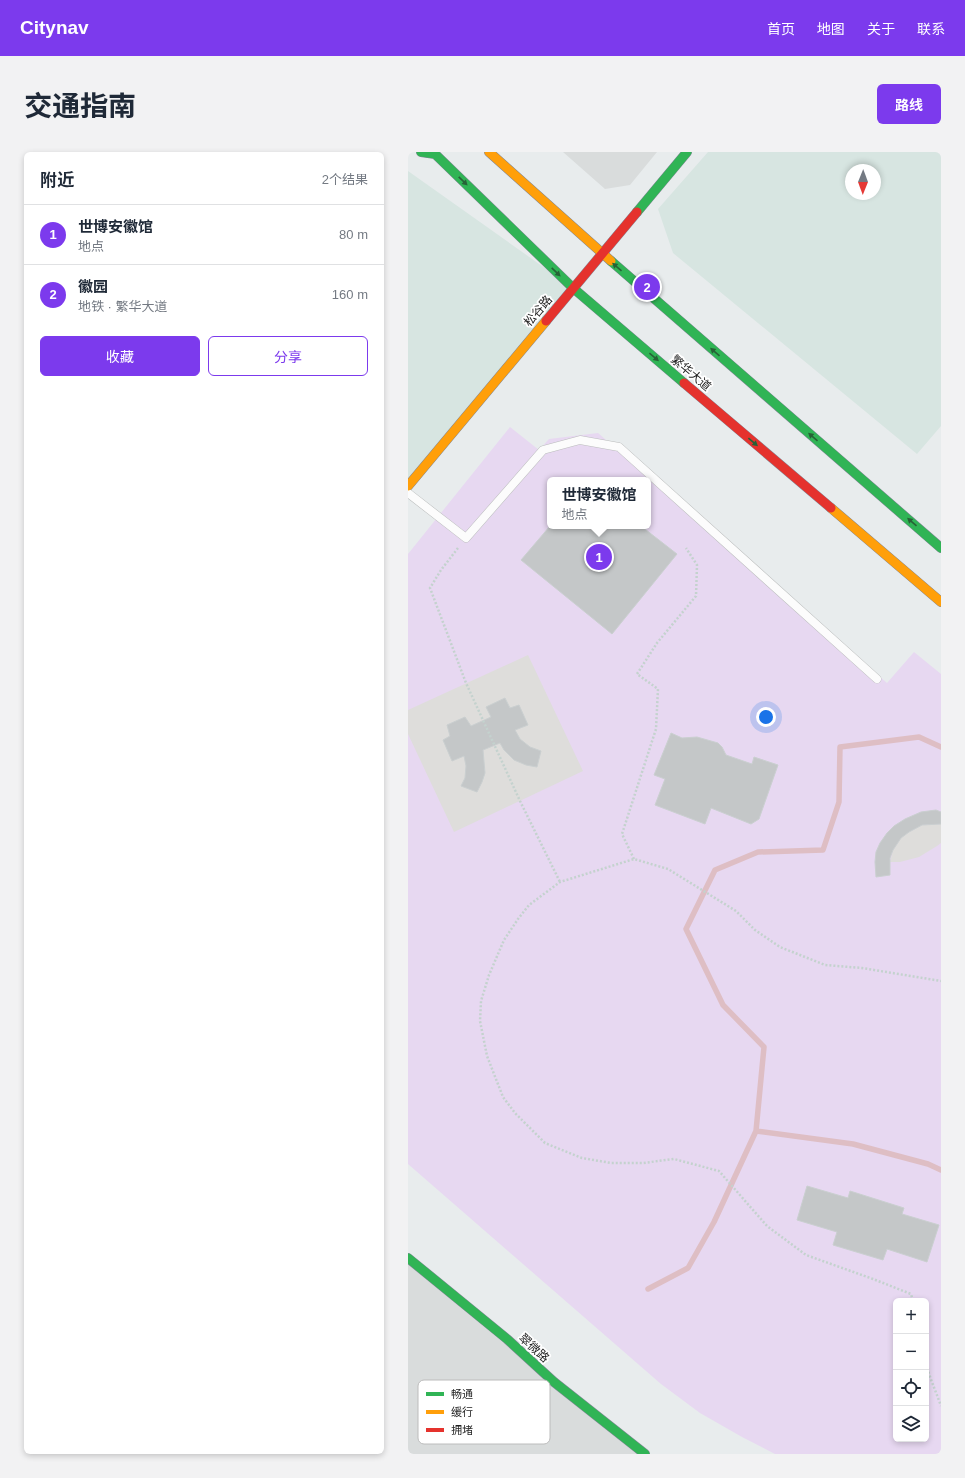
<!DOCTYPE html>
<html lang="zh">
<meta charset="utf-8">
<style>
body{margin:0;font-family:Helvetica,"Noto Sans SC",sans-serif;background:#f2f2f3;color:#1f2937}
.controls{position:absolute;right:12px;bottom:12px;display:grid;overflow:hidden;border-radius:6px;box-shadow:0 2px 6px #0003}
.controls button{width:36px;height:36px;display:grid;place-items:center;padding:0;border:0;border-bottom:1px solid #e0e1e3;background:#fff;color:#1f2937;font:20px sans-serif}
.compass{position:absolute;left:437px;top:12px;width:36px;height:36px;border-radius:50%;background:#fff;box-shadow:0 2px 6px #0003;rotate:181deg}
.you{position:absolute;left:358px;top:565px;width:14px;height:14px;margin:-10px;border:3px solid #fff;border-radius:50%;background:#1a73e8;box-shadow:0 0 0 6px #1a73e833}
.badge{display:grid;place-items:center;width:26px;height:26px;border-radius:50%;background:#7c3aed;color:#fff;font-size:13px;font-weight:700}
.pin{position:absolute;translate:-50% -50%;border:2px solid #fff;box-shadow:0 1px 4px #0006}
.popup{position:absolute;left:139px;top:325px;width:104px;height:52px;box-sizing:border-box;display:grid;place-content:center;border-radius:6px;background:#fff;filter:drop-shadow(0 1px 3px #0005);font-size:13px;white-space:nowrap;color:#747a83}
.popup b{font-size:15px;color:#1f2937}
.popup::after{content:'';position:absolute;left:50%;top:100%;margin-left:-8px;border:8px solid transparent;border-top-color:#fff}
.list{margin:0;padding:0;list-style:none}
h2{display:flex;justify-content:space-between;align-items:center;height:52px;margin:0;padding:0 16px;font-size:17px}
h2 small{font-size:13px;font-weight:400;color:#747a83}
.list li{display:grid;grid-template-columns:26px 1fr auto;gap:12px;align-items:center;box-sizing:border-box;height:60px;padding:0 16px;border-top:1px solid #e0e1e3}
.list b{display:block;font-size:15px;white-space:nowrap}
.list p{margin:0;font-size:13px;white-space:nowrap;color:#747a83}
.list em{font-size:13px;font-style:normal;color:#747a83}
.actions{display:flex;gap:8px;padding:12px 16px}
.actions a{flex:1;padding:9px 0;border:1px solid #7c3aed;border-radius:6px;text-align:center;font-size:14px;color:#7c3aed}
.actions .main{background:#7c3aed;color:#fff}
.icon{flex:none;width:22px;height:22px;fill:none;stroke:currentColor;stroke-width:2;stroke-linecap:round;stroke-linejoin:round}
.map{position:relative;flex:none;width:533px;height:1302px;overflow:hidden;border-radius:6px}
header{display:flex;align-items:center;gap:24px;box-sizing:border-box;height:56px;padding:0 20px;background:#7c3aed;color:#fff}
header strong{font-size:19px}
nav{display:flex;gap:22px;margin-inline-start:auto;font-size:14px}
.intro{display:flex;align-items:center;justify-content:space-between;box-sizing:border-box;height:96px;padding:0 24px}
h1{margin:0;font-size:28px}
.button{padding:10px 18px;border-radius:6px;background:#7c3aed;color:#fff;font-size:14px;font-weight:700}
main{display:flex;gap:24px;padding:0 24px}
aside{flex:1;background:#fff;border-radius:6px;box-shadow:0 2px 6px #0003}
.map>svg:first-child{display:block}
.residential{fill:#d9dcdc}
.commercial{fill:#d7e5e1;fill-rule:evenodd}
.park{fill:#e7d8f1;fill-rule:evenodd}
.plaza{fill:#dedddb}
.lines{fill:none;stroke-linecap:round;stroke-linejoin:round}
.stream{stroke:#debec4;stroke-width:5.5}
.building{fill:#c4c7c8;stroke:#cacfd0}
.lane-casing{stroke:#bbbdbd;stroke-width:9}
.fast-casing{stroke:#828896;stroke-width:10}
.slow-casing{stroke:#828896;stroke-width:10}
.jam-casing{stroke:#828896;stroke-width:10}
.path{stroke:#c4d2ce;stroke-width:2.5;stroke-dasharray:2 2;stroke-linecap:butt}
.lane{stroke:#fcfcfc;stroke-width:8}
.fast{stroke:#30b455;stroke-width:9}
.slow{stroke:#ff9f0a;stroke-width:9}
.jam{stroke:#e5322d;stroke-width:9}
.oneway{fill:#276237}
.labels{text-anchor:middle;stroke-width:3.5;stroke-linejoin:round;paint-order:stroke}
.street-label{font-size:12px;fill:#1f1f1f;stroke:#fff}
.key{fill:#fff;stroke:#bcbcbc;stroke-width:1}
.key-label{font-size:11px;fill:#1f1f1f}
</style>
<header>
<strong>Citynav</strong>
<nav><a>首页</a><a>地图</a><a>关于</a><a>联系</a></nav>
</header>
<div class="intro"><h1>交通指南</h1><a class="button">路线</a></div>
<main>
<aside>
<h2>附近<small>2个结果</small></h2>
<ul class="list">
<li><span class="badge">1</span><div><b>世博安徽馆</b><p>地点</p></div><em>80 m</em></li>
<li><span class="badge">2</span><div><b>徽园</b><p>地铁 · 繁华大道</p></div><em>160 m</em></li>
</ul>
<div class="actions"><a class="main">收藏</a><a>分享</a></div>
</aside>
<div class="map">
<svg width="533" height="1302" viewBox="0 0 533 1302">
<rect width="100%" height="100%" fill="#e8eced"/>
<path class="residential" d="M155,0H249L222,33L197,37Z
M0,1106L237,1302H0Z"/>
<path class="commercial" d="M300,0H533V274L509,302L265,101L250,57ZM443,18H467V42H443Z
M0,19L165,136L0,334Z"/>
<path class="park" d="M102,275L131,298L141,287L190,281L479,531L506,500L533,522V1302H367L334,1285L292,1261L253,1232L0,1012V402ZM142,328H240V374H142ZM488,1149H518V1287H488Z"/>
<path class="plaza" d="M120,503L175,619L46,680L0,582V558Z
M533,672V691L529,694L511,705L492,710H482L485,698L493,686L501,680L514,673Z"/>
<g class="lines">
<path class="stream" d="M348,979L445,992L520,1012L533,1018
M240,1137L280,1116L306,1070L348,979L356,895L315,853L278,777L307,718L350,700L415,698L431,650L432,595L511,585L533,595"/>
</g>
<path class="building" d="M142,374H233L269,402L204,482L113,408Z
M97,546L102,556L111,553L120,573L107,578L112,587L122,595L133,599L129,615L118,613L106,608L96,598L92,591L75,598L77,621L74,630L69,640L53,634L57,626L58,614L56,604L44,609L35,588L42,584L39,573L57,565L63,574L83,565L78,555Z
M263,581L274,586L289,585L310,591L314,595L318,603L344,612L346,605L370,613L351,667L343,672L303,656L297,672L247,653L257,627L246,623Z
M528,658L533,660V672L514,673L501,680L493,686L485,698L482,706V723L468,725L467,710L468,700L472,691L479,681L486,674L497,667L513,660Z
M399,1034L440,1046L442,1039L496,1056L494,1062L531,1073L519,1110L479,1097L475,1108L425,1093L429,1080L389,1068Z"/>
<g class="lines">
<defs>
<path id="lane" d="M0,341L58,386L135,298L172,288L211,295L469,527"/>
<path id="fast" d="M13,0L27,2L165,136L276,231
M229,60L279,0
M203,109L533,396
M0,1106L99,1187L146,1230L237,1302"/>
<path id="slow" d="M81,0L203,109
M0,334L138,169
M423,356L533,450"/>
<path id="jam" d="M138,169L229,60
M276,231L423,356"/>
</defs>
<use href="#lane" class="lane-casing"/>
<use href="#fast" class="fast-casing"/>
<use href="#slow" class="slow-casing"/>
<use href="#jam" class="jam-casing"/>
<path class="path" d="M50,396L33,418L22,436L58,531L112,649L152,730
M226,707L214,682L248,577L250,537L229,522L249,491L288,444L289,413L278,396
M505,1149L503,1142L465,1127L398,1103L359,1074L311,1019L266,1007L235,1011H203L174,1006L137,991L107,961L95,945L79,904L72,869L73,849L81,823L96,788L110,767L121,753L152,730L226,707L260,717L328,759L347,778L372,795L417,813L454,816L533,829
M518,1208L521,1222L533,1254"/>
<use href="#lane" class="lane"/>
<use href="#fast" class="fast"/>
<use href="#slow" class="slow"/>
<use href="#jam" class="jam"/>
</g>
<defs><path id="oneway-solid" d="M-6-.8H1V-3.2L6.5 0L1 3.2V.8H-6Z"/></defs>
<g class="oneway">
<use href="#oneway-solid" transform="translate(55 29) rotate(44)"/>
<use href="#oneway-solid" transform="translate(209 115) rotate(-139)"/>
<use href="#oneway-solid" transform="translate(148 120) rotate(44)"/>
<use href="#oneway-solid" transform="translate(307 200) rotate(-139)"/>
<use href="#oneway-solid" transform="translate(246 205) rotate(40)"/>
<use href="#oneway-solid" transform="translate(405 285) rotate(-139)"/>
<use href="#oneway-solid" transform="translate(345 290) rotate(40)"/>
<use href="#oneway-solid" transform="translate(504 370) rotate(-139)"/>
</g>
<g class="labels">
<g class="street-label">
<text transform="translate(130 159) rotate(-50)" y="4">松谷路</text>
<text transform="translate(283 221) rotate(40)" y="4">繁华大道</text>
<text transform="translate(126 1196) rotate(42)" y="4">翠微路</text>
</g>
</g>
<rect x="10" y="1228" width="132" height="64" rx="6" class="key"/>
<rect x="18" y="1240" width="18" height="4" fill="#30b455"/>
<rect x="18" y="1258" width="18" height="4" fill="#ff9f0a"/>
<rect x="18" y="1276" width="18" height="4" fill="#e5322d"/>
<g class="key-label">
<text x="43" y="1246">畅通</text>
<text x="43" y="1264">缓行</text>
<text x="43" y="1282">拥堵</text>
</g>
</svg>
<div class="controls">
<button>+</button>
<button>−</button>
<button><svg class="icon" aria-label="locate" viewBox="0 0 24 24"><circle cx="12" cy="12" r="6"/><path d="M12 2v4M12 18v4M2 12h4M18 12h4"/></svg></button>
<button><svg class="icon" aria-label="layers" viewBox="0 0 24 24"><path d="M12 4l9 5-9 5-9-5zM3 14l9 5 9-5"/></svg></button>
</div>
<svg class="compass" viewBox="-18 -18 36 36"><path d="M0-13l5 13h-10z" fill="#e53935"/><path d="M0 13l5-13h-10z" fill="#747a83"/></svg>
<div class="you"></div>
<div class="pin badge" style="left:191px;top:405px">1</div>
<div class="popup"><b>世博安徽馆</b>地点</div>
<div class="pin badge" style="left:239px;top:135px">2</div>
</div>
</main>
